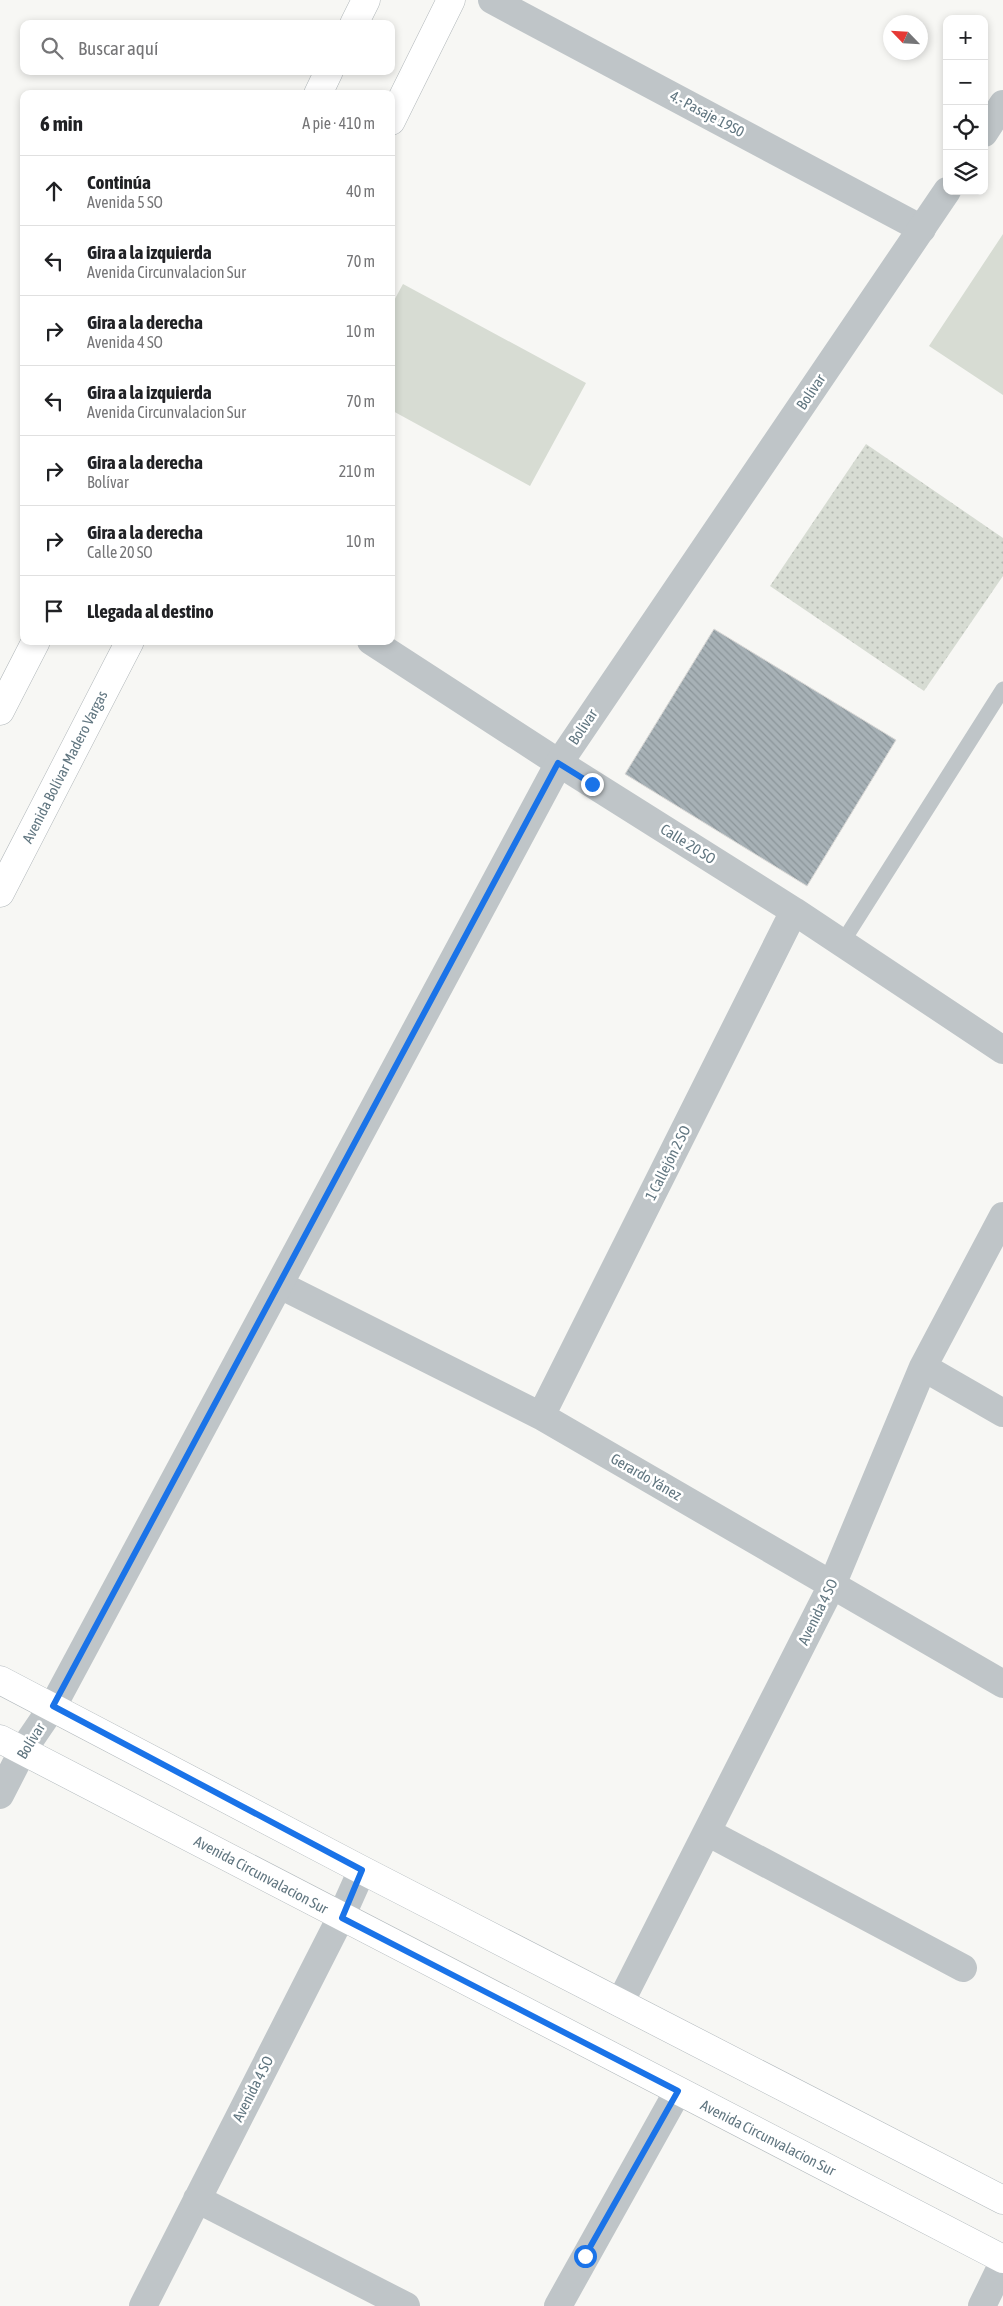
<!DOCTYPE html>
<html lang="es">
<meta charset="utf-8">
<style>
body{margin:0;font-family:"Asap Condensed",sans-serif;background:#f6f6f6;color:#202124}
.controls{position:absolute;right:15px;top:15px;display:grid;overflow:hidden;border-radius:10px;box-shadow:0 2px 8px #0003}
.controls button{width:45px;height:45px;display:grid;place-items:center;padding:0;border:0;border-bottom:1px solid #e0e0e0;background:#fff;color:#202124;font:25px sans-serif}
.compass{position:absolute;left:883px;top:15px;width:45px;height:45px;border-radius:50%;background:#fff;box-shadow:0 2px 8px #0003;rotate:295deg}
.stop{position:absolute;width:15px;height:15px;margin:-11px;border:4px solid #1a73e8;border-radius:50%;background:#fff}
.stop.end{background:#1a73e8;border-color:#fff;box-shadow:0 1px 5px #0008}
.list{margin:0;padding:0;list-style:none}
h2{display:flex;justify-content:space-between;align-items:center;height:65px;margin:0;padding:0 20px;font-size:21px}
h2 small{font-size:16px;font-weight:400;color:#757577}
.list li{display:grid;grid-template-columns:32px 1fr auto;gap:15px;align-items:center;box-sizing:border-box;height:70px;padding:0 20px;border-top:1px solid #e0e0e0}
.list b{display:block;font-size:19px;white-space:nowrap}
.list p{margin:0;font-size:16px;white-space:nowrap;color:#757577}
.list em{font-size:16px;font-style:normal;color:#757577}
.icon{flex:none;width:28px;height:28px;fill:none;stroke:currentColor;stroke-width:2;stroke-linecap:round;stroke-linejoin:round}
.map{position:relative;flex:none;width:1003px;height:2306px;overflow:hidden}
.search{position:absolute;background:#fff;box-shadow:0 2px 8px #0003;left:20px;top:20px;width:375px;height:55px;display:flex;align-items:center;gap:12px;box-sizing:border-box;padding:0 18px;border-radius:10px;color:#757577;font-size:19px}
.panel{position:absolute;background:#fff;box-shadow:0 2px 8px #0003;left:20px;top:90px;width:375px;height:555px;border-radius:10px}
.map>svg:first-child{display:block}
.park{fill:url(#park-dots)}
.garden{fill:#d7dcd3}
.building{fill:url(#building-back-hatch);stroke:#d9d8d6}
.lines{fill:none;stroke-linecap:round;stroke-linejoin:round}
.secondary-casing{stroke:#b2b9bd;stroke-width:29}
.primary-casing{stroke:#b1b7ba;stroke-width:29}
.service{stroke:#bfc5c8;stroke-width:15}
.minor{stroke:#bfc5c8;stroke-width:28}
.tertiary{stroke:#bfc5c8;stroke-width:28}
.secondary{stroke:#fff;stroke-width:28}
.primary{stroke:#fff;stroke-width:28}
.route{stroke:#1a73e8;stroke-width:6}
.labels{text-anchor:middle;stroke-width:5;stroke-linejoin:round;paint-order:stroke}
.street-label{font-size:15px;fill:#617680;stroke:#fff}
</style>
<div class="map">
<svg width="1003" height="2306" viewBox="0 0 1003 2306">
<defs>
<pattern id="park-dots" width="8" height="8" patternUnits="userSpaceOnUse" patternTransform="scale(1.25)"><rect width="8" height="8" fill="#d7dcd3"/><path d="M2 2h.1M6 6h.1" fill="none" stroke="#b2b7b0" stroke-width="1.8" stroke-linecap="round"/></pattern>
<pattern id="building-back-hatch" width="6" height="6" patternUnits="userSpaceOnUse" patternTransform="scale(1.25)"><rect width="6" height="6" fill="#a7b1b6"/><path d="M-1 5l2 2M0 0l6 6M5-1l2 2" fill="none" stroke="#8b9599"/></pattern>
</defs>
<rect width="100%" height="100%" fill="#f7f7f4"/>
<path class="park" d="M866,444L1003,538V576L924,691L770,586Z"/>
<path class="garden" d="M1003,234V395L929,346Z
M403,284L586,383L530,486L391,410V306Z"/>
<path class="building" d="M714,629L896,740L807,886L625,774Z"/>
<g class="lines">
<defs>
<path id="secondary" d="M0,1680L362,1870L1003,2200
M0,1739L1003,2259"/>
<path id="primary" d="M354,24L366,0
M318,94L329,71
M391,121L451,0
M0,711L36,641
M0,893L130,641"/>
</defs>
<use href="#secondary" class="secondary-casing"/>
<use href="#primary" class="primary-casing"/>
<path class="service" d="M842,943L1003,689"/>
<path class="minor" d="M492,0L922,229
M371,641L559,763L794,911L1003,1050
M280,1285L541,1416L1003,1684
M923,1367L1003,1413
M541,1416L794,911
M0,1795L23,1750
M707,1832L963,1968
M620,2003L832,1585L923,1367L1003,1216
M197,2199L406,2306
M143,2306L341,1917L362,1870
M558,2306L678,2091
M982,2306L1003,2263"/>
<path class="tertiary" d="M984,133L1003,104
M23,1750L53,1706L559,763L947,191"/>
<use href="#secondary" class="secondary"/>
<use href="#primary" class="primary"/>
</g>
<g class="lines">
<path class="route" d="M585,2256L678,2091L342,1918L362,1870L53,1706L558,763L592,784"/>
</g>
<g class="labels">
<g class="street-label">
<text transform="translate(707 114) rotate(28)" y="5">4.- Pasaje 19S0</text>
<text transform="translate(811 392) rotate(-56)" y="5">Bolívar</text>
<text transform="translate(583 727) rotate(-56)" y="5">Bolívar</text>
<text transform="translate(65 767) rotate(-63)" y="5">Avenida Bolívar Madero Vargas</text>
<text transform="translate(688 844) rotate(32)" y="5">Calle 20 SO</text>
<text transform="translate(668 1163) rotate(-63)" y="5">1 Callejón 2 SO</text>
<text transform="translate(646 1477) rotate(30)" y="5">Gerardo Yánez</text>
<text transform="translate(818 1612) rotate(-64)" y="5">Avenida 4 SO</text>
<text transform="translate(31 1741) rotate(-58)" y="5">Bolívar</text>
<text transform="translate(261 1875) rotate(28)" y="5">Avenida Circunvalacion Sur</text>
<text transform="translate(253 2089) rotate(-63)" y="5">Avenida 4 SO</text>
<text transform="translate(768 2138) rotate(27)" y="5">Avenida Circunvalacion Sur</text>
</g>
</g>
</svg>
<div class="controls">
<button>+</button>
<button>−</button>
<button><svg class="icon" aria-label="locate" viewBox="0 0 24 24"><circle cx="12" cy="12" r="6"/><path d="M12 2v4M12 18v4M2 12h4M18 12h4"/></svg></button>
<button><svg class="icon" aria-label="layers" viewBox="0 0 24 24"><path d="M12 4l9 5-9 5-9-5zM3 14l9 5 9-5"/></svg></button>
</div>
<svg class="compass" viewBox="-18 -18 36 36"><path d="M0-13l5 13h-10z" fill="#e53935"/><path d="M0 13l5-13h-10z" fill="#757577"/></svg>
<div class="stop" style="left:585px;top:2256px"></div>
<div class="stop end" style="left:592px;top:784px"></div>
<div class="search"><svg class="icon" aria-label="search" viewBox="0 0 24 24"><circle cx="10" cy="10" r="6"/><path d="M15 15l6 6"/></svg>Buscar aquí</div>
<section class="panel">
<h2>6 min<small>A pie · 410 m</small></h2>
<ul class="list">
<li><svg class="icon" aria-label="ahead" viewBox="0 0 24 24"><path d="M12 20V5M6 11l6-6 6 6"/></svg><div><b>Continúa</b><p>Avenida 5 SO</p></div><em>40 m</em></li>
<li><svg class="icon" aria-label="left" viewBox="0 0 24 24"><path d="M17 20v-9H6M10 6l-5 5 5 5"/></svg><div><b>Gira a la izquierda</b><p>Avenida Circunvalacion Sur</p></div><em>70 m</em></li>
<li><svg class="icon" aria-label="right" viewBox="0 0 24 24"><path d="M7 20v-9h11M14 6l5 5-5 5"/></svg><div><b>Gira a la derecha</b><p>Avenida 4 SO</p></div><em>10 m</em></li>
<li><svg class="icon" aria-label="left" viewBox="0 0 24 24"><path d="M17 20v-9H6M10 6l-5 5 5 5"/></svg><div><b>Gira a la izquierda</b><p>Avenida Circunvalacion Sur</p></div><em>70 m</em></li>
<li><svg class="icon" aria-label="right" viewBox="0 0 24 24"><path d="M7 20v-9h11M14 6l5 5-5 5"/></svg><div><b>Gira a la derecha</b><p>Bolívar</p></div><em>210 m</em></li>
<li><svg class="icon" aria-label="right" viewBox="0 0 24 24"><path d="M7 20v-9h11M14 6l5 5-5 5"/></svg><div><b>Gira a la derecha</b><p>Calle 20 SO</p></div><em>10 m</em></li>
<li><svg class="icon" aria-label="arrive" viewBox="0 0 24 24"><path d="M6 21V4h12l-3 4 3 4H6"/></svg><div><b>Llegada al destino</b></div></li>
</ul>
</section>
</div>
